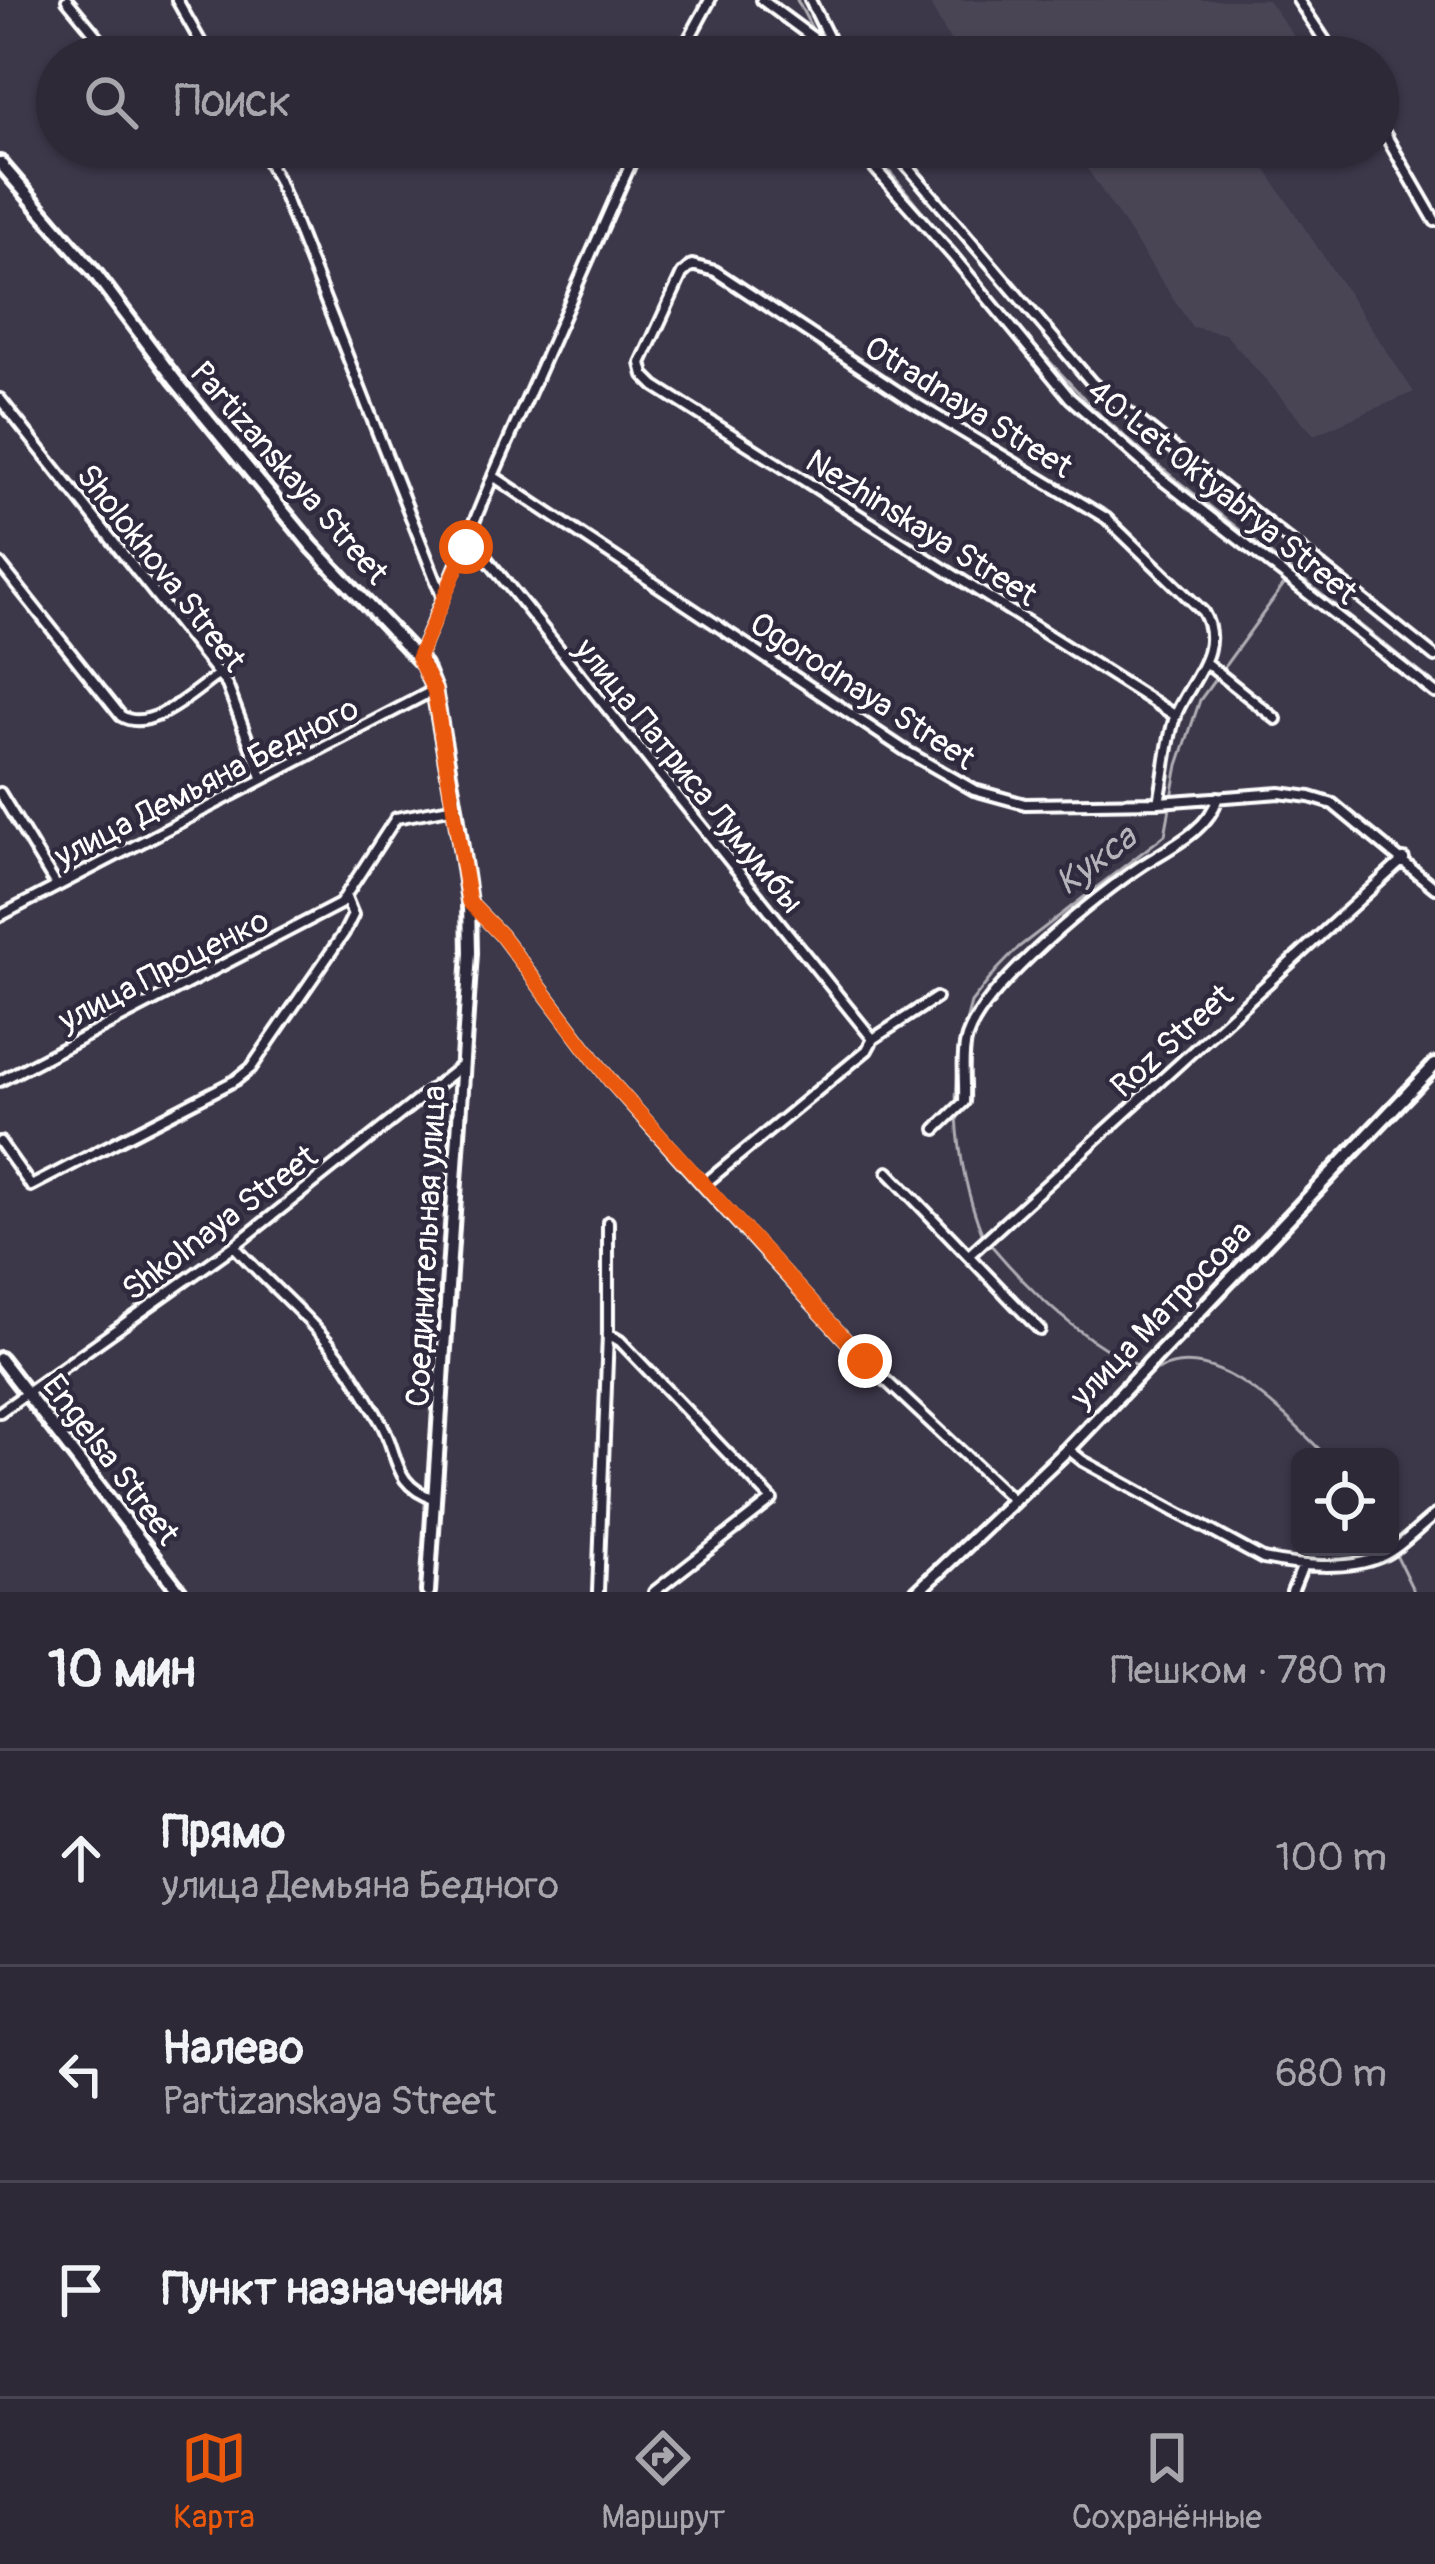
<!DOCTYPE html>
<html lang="ru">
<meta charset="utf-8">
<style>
body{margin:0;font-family:Pangolin,sans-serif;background:#393542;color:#f1f3f6}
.controls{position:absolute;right:36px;bottom:36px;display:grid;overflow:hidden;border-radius:18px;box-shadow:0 3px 9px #0004}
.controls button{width:108px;height:108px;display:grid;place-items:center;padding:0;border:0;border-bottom:3px solid #484552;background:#2d2937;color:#f1f3f6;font:60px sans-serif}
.stop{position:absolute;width:36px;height:36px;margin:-27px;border:9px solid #ea580c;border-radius:50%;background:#fff}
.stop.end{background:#ea580c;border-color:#fff;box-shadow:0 3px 12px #0008}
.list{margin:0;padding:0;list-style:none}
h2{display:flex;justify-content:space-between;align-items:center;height:156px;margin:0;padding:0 48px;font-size:51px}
h2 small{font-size:39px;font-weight:400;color:#a7a6ad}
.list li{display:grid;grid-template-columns:78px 1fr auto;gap:36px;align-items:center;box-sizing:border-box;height:216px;padding:0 48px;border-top:3px solid #484552}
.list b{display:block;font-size:45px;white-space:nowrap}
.list p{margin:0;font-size:39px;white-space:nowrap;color:#a7a6ad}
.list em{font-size:39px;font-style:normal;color:#a7a6ad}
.icon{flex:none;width:66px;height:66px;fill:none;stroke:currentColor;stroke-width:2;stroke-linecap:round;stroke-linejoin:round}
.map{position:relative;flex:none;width:1435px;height:1592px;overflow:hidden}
.search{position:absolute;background:#2d2937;box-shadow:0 3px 9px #0004;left:36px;right:36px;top:36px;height:132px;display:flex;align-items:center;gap:30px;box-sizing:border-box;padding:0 42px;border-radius:66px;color:#a7a6ad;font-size:45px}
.sheet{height:804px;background:#2d2937}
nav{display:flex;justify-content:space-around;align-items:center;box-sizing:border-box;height:168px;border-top:3px solid #484552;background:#2d2937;font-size:33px;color:#a7a6ad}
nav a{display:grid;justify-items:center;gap:6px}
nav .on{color:#ea580c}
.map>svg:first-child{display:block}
.built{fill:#494455}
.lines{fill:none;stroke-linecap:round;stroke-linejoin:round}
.stream{stroke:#afadb4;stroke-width:3}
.street-casing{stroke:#fff;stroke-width:16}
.secondary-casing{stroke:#fff;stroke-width:20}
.street{stroke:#2f2a3d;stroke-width:8}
.secondary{stroke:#2f2a3d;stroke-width:10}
.route{stroke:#ea580c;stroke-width:15}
.labels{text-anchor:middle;stroke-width:9;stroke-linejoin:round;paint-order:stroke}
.street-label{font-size:33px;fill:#fff;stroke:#2f2a3d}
.water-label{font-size:36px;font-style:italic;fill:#b5b4ba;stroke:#2f2a3d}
</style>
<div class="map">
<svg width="1435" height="1592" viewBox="0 0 1435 1592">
<rect width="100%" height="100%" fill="#3c3749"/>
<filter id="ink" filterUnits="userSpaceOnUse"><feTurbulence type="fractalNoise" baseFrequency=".00833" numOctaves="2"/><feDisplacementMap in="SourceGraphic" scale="24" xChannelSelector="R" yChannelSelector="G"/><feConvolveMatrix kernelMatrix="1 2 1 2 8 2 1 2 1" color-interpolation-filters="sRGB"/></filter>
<g filter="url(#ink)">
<path class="built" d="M928,0H1268L1309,57H968L949,39Z
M1063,147H1269L1270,155L1260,161L1414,392L1314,435L1225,334L1192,327L1088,170Z"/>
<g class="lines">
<path class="stream" d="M797,0L827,57
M869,147L1027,337L1093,408L1155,463L1435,684
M956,1098L959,1048L971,1003L996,971L1019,947L1165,835L1178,765L1200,700L1286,582
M957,1115C959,1158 967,1196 983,1236
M991,1245C1030,1291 1083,1342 1139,1366
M1150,1373C1158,1370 1168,1365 1177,1364C1230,1355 1294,1423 1327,1457
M1385,1547L1397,1557L1414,1592"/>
<defs>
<path id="street" d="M67,0L114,57
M177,0L209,57
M762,0L816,40L820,57
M810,0L838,57
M1298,0L1336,57
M679,57L710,0
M1378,122L1435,221
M260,147L278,180L442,596
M856,147L952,255L1070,398L1159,477L1435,693
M891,147L1092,383L1435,657
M0,399L227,685L262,777
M493,476L906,751L974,790L1025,804L1159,802L1280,793L1310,797L1333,804L1435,888
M466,547L483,554L873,1039
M0,564L121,716C151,734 194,691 219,674
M418,658L493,476L638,147
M1206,663L1276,719
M0,793L56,885
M1159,802C1165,775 1166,744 1175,717C1188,682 1226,652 1203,612L1106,518L913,402L715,271L692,265L682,274L641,363L644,375L655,386L1176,716
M470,903L501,935L612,1083L703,1185L865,1361L1014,1501
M0,916L434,690
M0,1081L340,904L396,818L455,807
M936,1129L964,1102C965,1082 961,1056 967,1037C984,986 1097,895 1144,864C1171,847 1209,830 1218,797
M0,1142L31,1186L236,1080L251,1068L344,933L353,915L346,898
M888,1172L1040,1330
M703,1185L867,1050L873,1039L936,998
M234,1246C269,1285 313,1320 344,1362C357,1380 368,1400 379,1419C400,1452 390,1485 435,1499
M969,1255L1404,859
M608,1334L620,1341L772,1500L654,1592
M0,1412L234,1246L461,1066
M1068,1449L1083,1461L1263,1559C1297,1566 1347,1571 1380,1557C1400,1548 1418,1528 1435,1515
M598,1592L608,1334V1222
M1292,1592L1303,1565"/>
<path id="secondary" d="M0,163L94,272L175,380L311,545L424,665L434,690L455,807L469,902L470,953L428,1592
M0,1359L180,1592
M917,1592L1068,1449L1435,1065"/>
</defs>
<use href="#street" class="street-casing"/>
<use href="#secondary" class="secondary-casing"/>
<use href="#street" class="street"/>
<use href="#secondary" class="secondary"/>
</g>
</g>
<g class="lines" filter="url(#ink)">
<path class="route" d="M466,547L418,658L434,690L469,902L501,935L612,1083L865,1361"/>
</g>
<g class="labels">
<g class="street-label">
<text transform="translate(969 406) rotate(32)" y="12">Otradnaya Street</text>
<text transform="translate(290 472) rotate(49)" y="12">Partizanskaya Street</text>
<text transform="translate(1223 491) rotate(39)" y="12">40 Let Oktyabrya Street</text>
<text transform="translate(922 527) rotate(32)" y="12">Nezhinskaya Street</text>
<text transform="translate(162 567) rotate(52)" y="12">Sholokhova Street</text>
<text transform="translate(863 690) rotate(33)" y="12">Ogorodnaya Street</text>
<text transform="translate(690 775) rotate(51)" y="12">улица Патриса Лумумбы</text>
<text transform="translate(206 781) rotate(-27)" y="12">улица Демьяна Бедного</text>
<text transform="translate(163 969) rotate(-27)" y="12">улица Проценко</text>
<text transform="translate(1171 1040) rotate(-42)" y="12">Roz Street</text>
<text transform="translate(219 1222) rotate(-37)" y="12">Shkolnaya Street</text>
<text transform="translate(425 1246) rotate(-87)" y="12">Соединительная улица</text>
<text transform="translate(1160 1313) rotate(-46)" y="12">улица Матросова</text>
<text transform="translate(112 1459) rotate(53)" y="12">Engelsa Street</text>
</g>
<g class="water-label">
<text transform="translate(1095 859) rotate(-37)" y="13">Кукса</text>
</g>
</g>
</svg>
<div class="controls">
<button><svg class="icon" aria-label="locate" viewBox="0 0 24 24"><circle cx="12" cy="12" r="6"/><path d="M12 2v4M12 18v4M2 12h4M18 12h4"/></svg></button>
</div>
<div class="stop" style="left:466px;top:547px"></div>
<div class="stop end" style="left:865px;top:1361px"></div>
<div class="search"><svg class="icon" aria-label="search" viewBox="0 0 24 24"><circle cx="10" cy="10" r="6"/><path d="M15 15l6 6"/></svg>Поиск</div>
</div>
<section class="sheet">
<h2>10 мин<small>Пешком · 780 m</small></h2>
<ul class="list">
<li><svg class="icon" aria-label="ahead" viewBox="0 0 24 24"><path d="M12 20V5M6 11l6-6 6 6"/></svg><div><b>Прямо</b><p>улица Демьяна Бедного</p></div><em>100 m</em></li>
<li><svg class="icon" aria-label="left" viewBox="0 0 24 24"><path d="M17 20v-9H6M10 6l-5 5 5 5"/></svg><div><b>Налево</b><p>Partizanskaya Street</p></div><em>680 m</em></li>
<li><svg class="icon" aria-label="arrive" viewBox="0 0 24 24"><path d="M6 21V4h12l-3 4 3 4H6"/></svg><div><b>Пункт назначения</b></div></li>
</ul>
</section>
<nav>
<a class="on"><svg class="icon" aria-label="map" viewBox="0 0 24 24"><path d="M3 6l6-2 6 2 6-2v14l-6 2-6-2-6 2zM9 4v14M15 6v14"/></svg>Карта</a>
<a><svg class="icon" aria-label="directions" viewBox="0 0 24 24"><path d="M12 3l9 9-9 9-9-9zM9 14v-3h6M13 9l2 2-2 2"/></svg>Маршрут</a>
<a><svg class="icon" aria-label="saved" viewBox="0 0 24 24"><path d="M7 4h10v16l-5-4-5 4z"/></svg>Сохранённые</a>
</nav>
